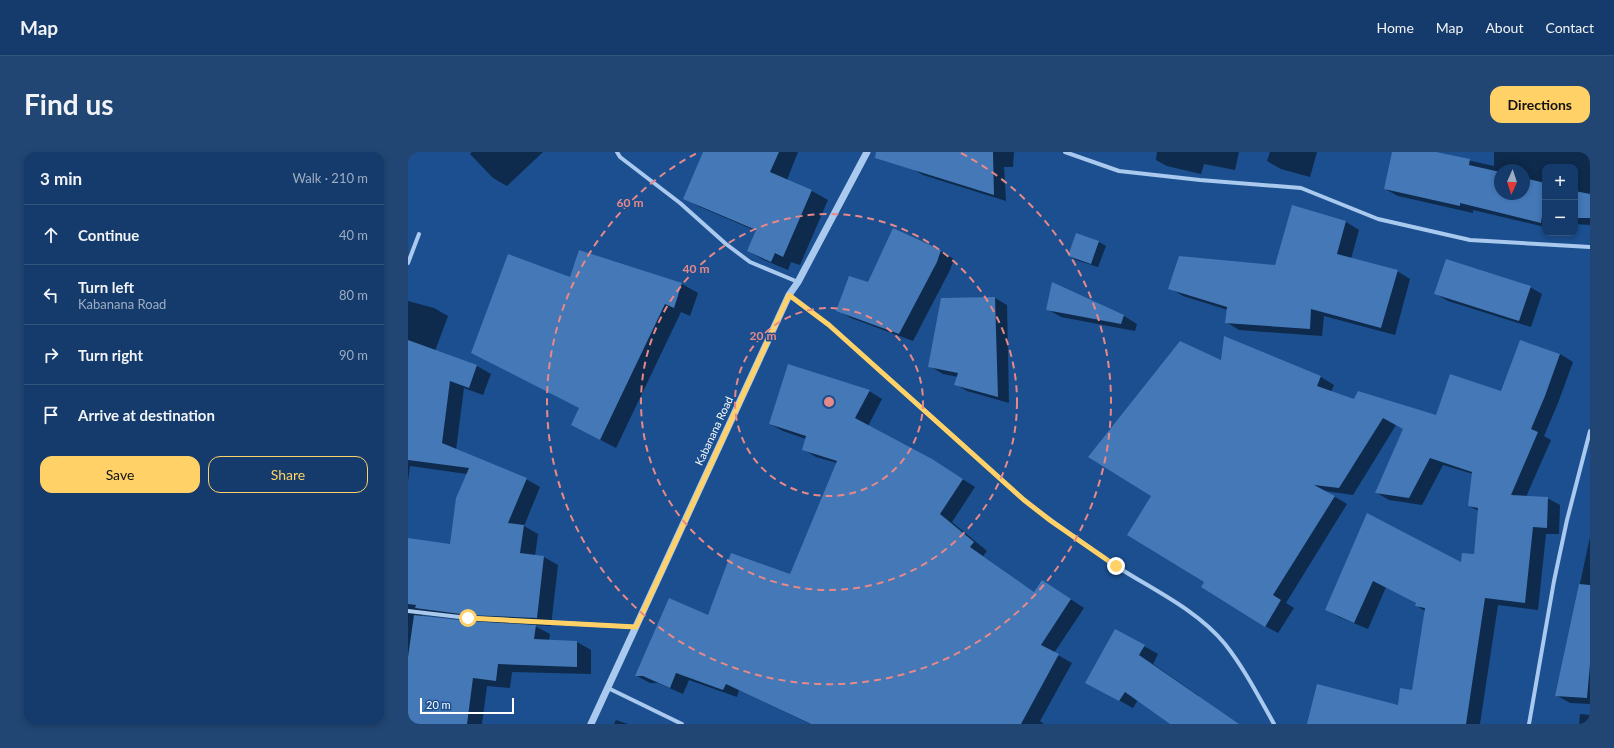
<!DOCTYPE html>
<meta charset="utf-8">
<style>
body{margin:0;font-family:Lato,sans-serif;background:#214673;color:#f1f3f6}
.controls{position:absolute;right:12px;top:12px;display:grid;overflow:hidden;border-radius:8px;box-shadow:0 2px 6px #0003}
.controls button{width:36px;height:36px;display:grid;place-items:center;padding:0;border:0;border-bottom:1px solid #33557e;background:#143b6b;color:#f1f3f6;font:20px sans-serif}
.compass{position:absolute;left:1086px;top:12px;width:36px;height:36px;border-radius:50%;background:#143b6b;box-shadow:0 2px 6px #0003;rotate:183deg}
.scale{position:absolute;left:12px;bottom:10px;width:94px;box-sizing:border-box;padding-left:4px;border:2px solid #fff;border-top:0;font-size:11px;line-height:14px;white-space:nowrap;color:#fff;-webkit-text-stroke:3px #1b4f8f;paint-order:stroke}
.stop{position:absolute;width:12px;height:12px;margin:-9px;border:3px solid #ffd166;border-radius:50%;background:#fff}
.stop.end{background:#ffd166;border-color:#fff;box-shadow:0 1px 4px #0008}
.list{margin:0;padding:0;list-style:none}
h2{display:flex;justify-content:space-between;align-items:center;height:52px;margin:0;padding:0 16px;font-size:17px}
h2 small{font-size:13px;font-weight:400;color:#9dadc1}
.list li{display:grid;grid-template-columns:26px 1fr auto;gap:12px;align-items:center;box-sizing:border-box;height:60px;padding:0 16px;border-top:1px solid #33557e}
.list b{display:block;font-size:15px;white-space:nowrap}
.list p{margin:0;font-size:13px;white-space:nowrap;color:#9dadc1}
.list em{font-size:13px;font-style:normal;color:#9dadc1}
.actions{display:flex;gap:8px;padding:12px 16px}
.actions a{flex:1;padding:9px 0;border:1px solid #ffd166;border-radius:12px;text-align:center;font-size:14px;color:#ffd166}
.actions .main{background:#ffd166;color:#111}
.icon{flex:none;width:22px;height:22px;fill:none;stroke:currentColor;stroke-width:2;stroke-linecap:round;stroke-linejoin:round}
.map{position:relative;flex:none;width:1182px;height:572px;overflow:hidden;border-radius:12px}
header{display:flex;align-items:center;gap:24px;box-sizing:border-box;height:56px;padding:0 20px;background:#143b6b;border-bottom:1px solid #33557e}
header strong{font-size:19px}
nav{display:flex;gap:22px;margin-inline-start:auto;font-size:14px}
.intro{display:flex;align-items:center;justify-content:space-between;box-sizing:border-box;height:96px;padding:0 24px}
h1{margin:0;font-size:28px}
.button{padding:10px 18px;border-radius:12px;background:#ffd166;color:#111;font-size:14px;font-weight:700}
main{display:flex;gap:24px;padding:0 24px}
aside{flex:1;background:#143b6b;border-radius:12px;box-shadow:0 2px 6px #0003}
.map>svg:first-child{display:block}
.shadow{fill:#0007;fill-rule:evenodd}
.building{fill:#4478b7}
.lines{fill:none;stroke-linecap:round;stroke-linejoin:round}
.minor{stroke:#a9c9ee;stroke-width:4}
.tertiary{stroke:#a9c9ee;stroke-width:7}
.route{stroke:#ffd166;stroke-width:5}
.ring{fill:none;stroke:#e88989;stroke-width:2;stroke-dasharray:7 5}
.labels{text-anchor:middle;stroke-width:3;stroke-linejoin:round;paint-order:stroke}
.street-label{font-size:11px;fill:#fff;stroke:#1b4f8f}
.centre{fill:#e88989;stroke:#1b4f8f;stroke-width:2}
.ring-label{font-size:12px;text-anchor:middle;font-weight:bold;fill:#e88989;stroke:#1b4f8f;stroke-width:3;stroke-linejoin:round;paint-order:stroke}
</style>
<header>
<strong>Map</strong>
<nav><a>Home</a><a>Map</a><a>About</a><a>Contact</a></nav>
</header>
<div class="intro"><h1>Find us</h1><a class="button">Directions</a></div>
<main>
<aside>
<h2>3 min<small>Walk · 210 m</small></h2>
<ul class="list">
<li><svg class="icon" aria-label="ahead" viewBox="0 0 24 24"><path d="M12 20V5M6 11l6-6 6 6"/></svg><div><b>Continue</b></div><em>40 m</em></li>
<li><svg class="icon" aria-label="left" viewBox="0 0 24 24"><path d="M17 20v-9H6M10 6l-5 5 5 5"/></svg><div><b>Turn left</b><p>Kabanana Road</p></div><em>80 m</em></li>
<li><svg class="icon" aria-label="right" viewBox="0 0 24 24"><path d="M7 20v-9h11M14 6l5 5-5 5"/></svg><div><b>Turn right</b></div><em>90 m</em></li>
<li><svg class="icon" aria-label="arrive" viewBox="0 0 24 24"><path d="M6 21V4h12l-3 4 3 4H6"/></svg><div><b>Arrive at destination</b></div></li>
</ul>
<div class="actions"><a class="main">Save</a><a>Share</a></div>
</aside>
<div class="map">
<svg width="1182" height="572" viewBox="0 0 1182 572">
<rect width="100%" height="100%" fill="#1b4f8f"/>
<path class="shadow" d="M64,0H135L99,34L85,26L62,2Z
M296,0H390L379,28L404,39L420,48L392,113L383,110L380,118L356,108L340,99L348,79L292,55L276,46Z
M508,0H606L605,15H596L598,49L515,23L503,16Z
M749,0H831L827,18L796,12L793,22L759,14L748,8Z
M862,0H909L902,25L873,17L859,9Z
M985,0H1023L1086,14V0H1182V73L1167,72V15H1137V75L1065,58V61L990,44L977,37ZM1092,18H1116V42H1092Z
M884,54L938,70L951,78L943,107L989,119L1002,127L987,183L916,164L914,184L831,178L818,170L820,158L775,144L762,136L867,114Z
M691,90L698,94L690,115L668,108L661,104Z
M172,99L274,132L290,141L282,164L273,160L208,296L164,273L172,256L64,201L163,127Z
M532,99L546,107L542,118L505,189L443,166L429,158L460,131Z
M1122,135L1134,142L1123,175L1040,149L1028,142Z
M587,146L599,153L601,251L559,239L547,232L550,225L535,222L523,215L534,147Z
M0,149L26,156L40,164L27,199L69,214L83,222L75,243L56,236L48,298L118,327L132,335L116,374L130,382L127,404L136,405L150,413L143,474L125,473L142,482L141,489L169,490L183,498V522L104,520L102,536L79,534L74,572H0V387L43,394L59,322L2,314L0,330ZM15,463L67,469V471L12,465Z
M639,157L716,164L729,172L727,179L653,165Z
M817,185L913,225L926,233L923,240L947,248L1029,264L1094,240L1112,189L1152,202L1165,210L1150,251L1136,284L1143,288L1118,345L1139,346L1152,353L1151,382H1138L1130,458L1090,453L1072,572H904L990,554L1005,539L1017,459L1009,454V451L978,435L960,477L931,465L918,458L960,362L1054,411L1066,404L1071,359L1061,354L1065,322L1035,313L1014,353L981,348L969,341L996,277L988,273L945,343L917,339L939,352L878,451L886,456L870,481L857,474L798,430L744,343L814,209Z
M461,239L474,247L460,274L537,316L567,335L544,370L579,399L575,404L627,441L647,437L676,456L646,501L664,511L632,569L636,572H402L331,538L329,545L281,528L275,542L250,531H242L229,524L301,465L382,423L429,311L408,305L395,297L398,287L375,279L362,272Z
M1182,385V552L1162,551L1148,543Z
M707,478L750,502L745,512L791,544L790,545L819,572H764L730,548L725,556L692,538Z
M1172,562L1182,563V572H1171Z
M208,568L220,572H206Z"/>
<path class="building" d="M295,0H371L362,20L404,38L375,105L367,101L363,110L339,99L348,78L275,47Z
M468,0H585L586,43L467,6Z
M984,0H1028L1062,7L1061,13L1092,20V42H1116V26L1137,31V64H1134L1133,71L1052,51V54L976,37Z
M1167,39L1182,42V66H1167Z
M884,53L938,69L929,102L990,118L973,176L903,157L902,177L817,171L819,155L760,137L771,104L867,113Z
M485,76L533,98L529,110L491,182L428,159L441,124L460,130Z
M668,81L691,89L683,112L660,104Z
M171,98L274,131L266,156L257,152L192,288L163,273L171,256L63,201L100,102L162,125Z
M1038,107L1123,134L1111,169L1026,142Z
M644,130L716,163L713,172L638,158Z
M587,145L590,245L546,233L550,221L520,215L533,146Z
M816,184L913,224L909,234L946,247L950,239L1028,263L1042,222L1093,239L1112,188L1152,202L1137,244L1123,277L1130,280L1103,343L1140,345L1139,376L1125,375L1117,451L1077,446L1058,572H899L909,532L990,553L992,536L1004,538L1017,456L1007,454L1008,451L965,429L946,471L917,458L959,361L1053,410L1054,401L1066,402L1070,356L1060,354L1064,320L1022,306L1001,346L967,341L995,277L975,266L931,336L906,333L927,344L865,443L873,448L857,475L793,435L796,430L719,383L743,344L680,305L772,189L813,208Z
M0,188L69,213L61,236L42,229L34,291L119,326L100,371L116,373L112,401L136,404L129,466L60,463L7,456L8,453L0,452V386L42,392L48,346L61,316L0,308Z
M380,212L462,238L447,266L524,307L555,327L532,362L566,390L562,395L626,440L634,428L663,447L633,493L651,502L613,572H403L318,532L315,538L268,521L262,536L235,524H227L261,446L300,463L323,401L382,422L429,309L394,298L398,284L361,272Z
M1171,432L1182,433V512L1179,546L1147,544Z
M6,463L60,469L128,473L126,487L169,489V515L90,512L88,529L65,526L59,572H0V505Z
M707,477L737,493L731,503L831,572H762L717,540L711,549L677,531Z"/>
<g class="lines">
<path class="minor" d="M209,0L212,5L272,51L318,92L342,110L390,130
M657,0L711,19L792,28L893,36L970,67L1062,88L1182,95
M0,111L11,82
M381,143L421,173L616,348C646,371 677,393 708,414C745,438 788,457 817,492C836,516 851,545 866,572
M0,459L60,466L228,475
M200,536L274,572
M1121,572L1146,429L1159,368L1182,279"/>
<path class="tertiary" d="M183,572L381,143L390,130L459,0"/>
</g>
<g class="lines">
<path class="route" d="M60,466L228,475L381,143L421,173L616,348L643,369L708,414"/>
</g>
<g class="ring">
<circle cx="421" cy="250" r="94"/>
<circle cx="421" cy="250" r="188"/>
<path d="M553 1A282 282 0 1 1 289 1"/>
</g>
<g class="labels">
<g class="street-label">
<text transform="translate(306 279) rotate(-65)" y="4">Kabanana Road</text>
</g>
</g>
<circle cx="421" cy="250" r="6" class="centre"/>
<g class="ring-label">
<text x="222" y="55">60 m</text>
<text x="288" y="121">40 m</text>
<text x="355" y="188">20 m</text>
</g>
</svg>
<div class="controls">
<button>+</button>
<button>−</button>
</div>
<svg class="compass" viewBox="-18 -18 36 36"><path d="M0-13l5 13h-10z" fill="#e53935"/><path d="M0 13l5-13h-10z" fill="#9dadc1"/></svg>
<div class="scale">20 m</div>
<div class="stop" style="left:60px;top:466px"></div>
<div class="stop end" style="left:708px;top:414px"></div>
</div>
</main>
